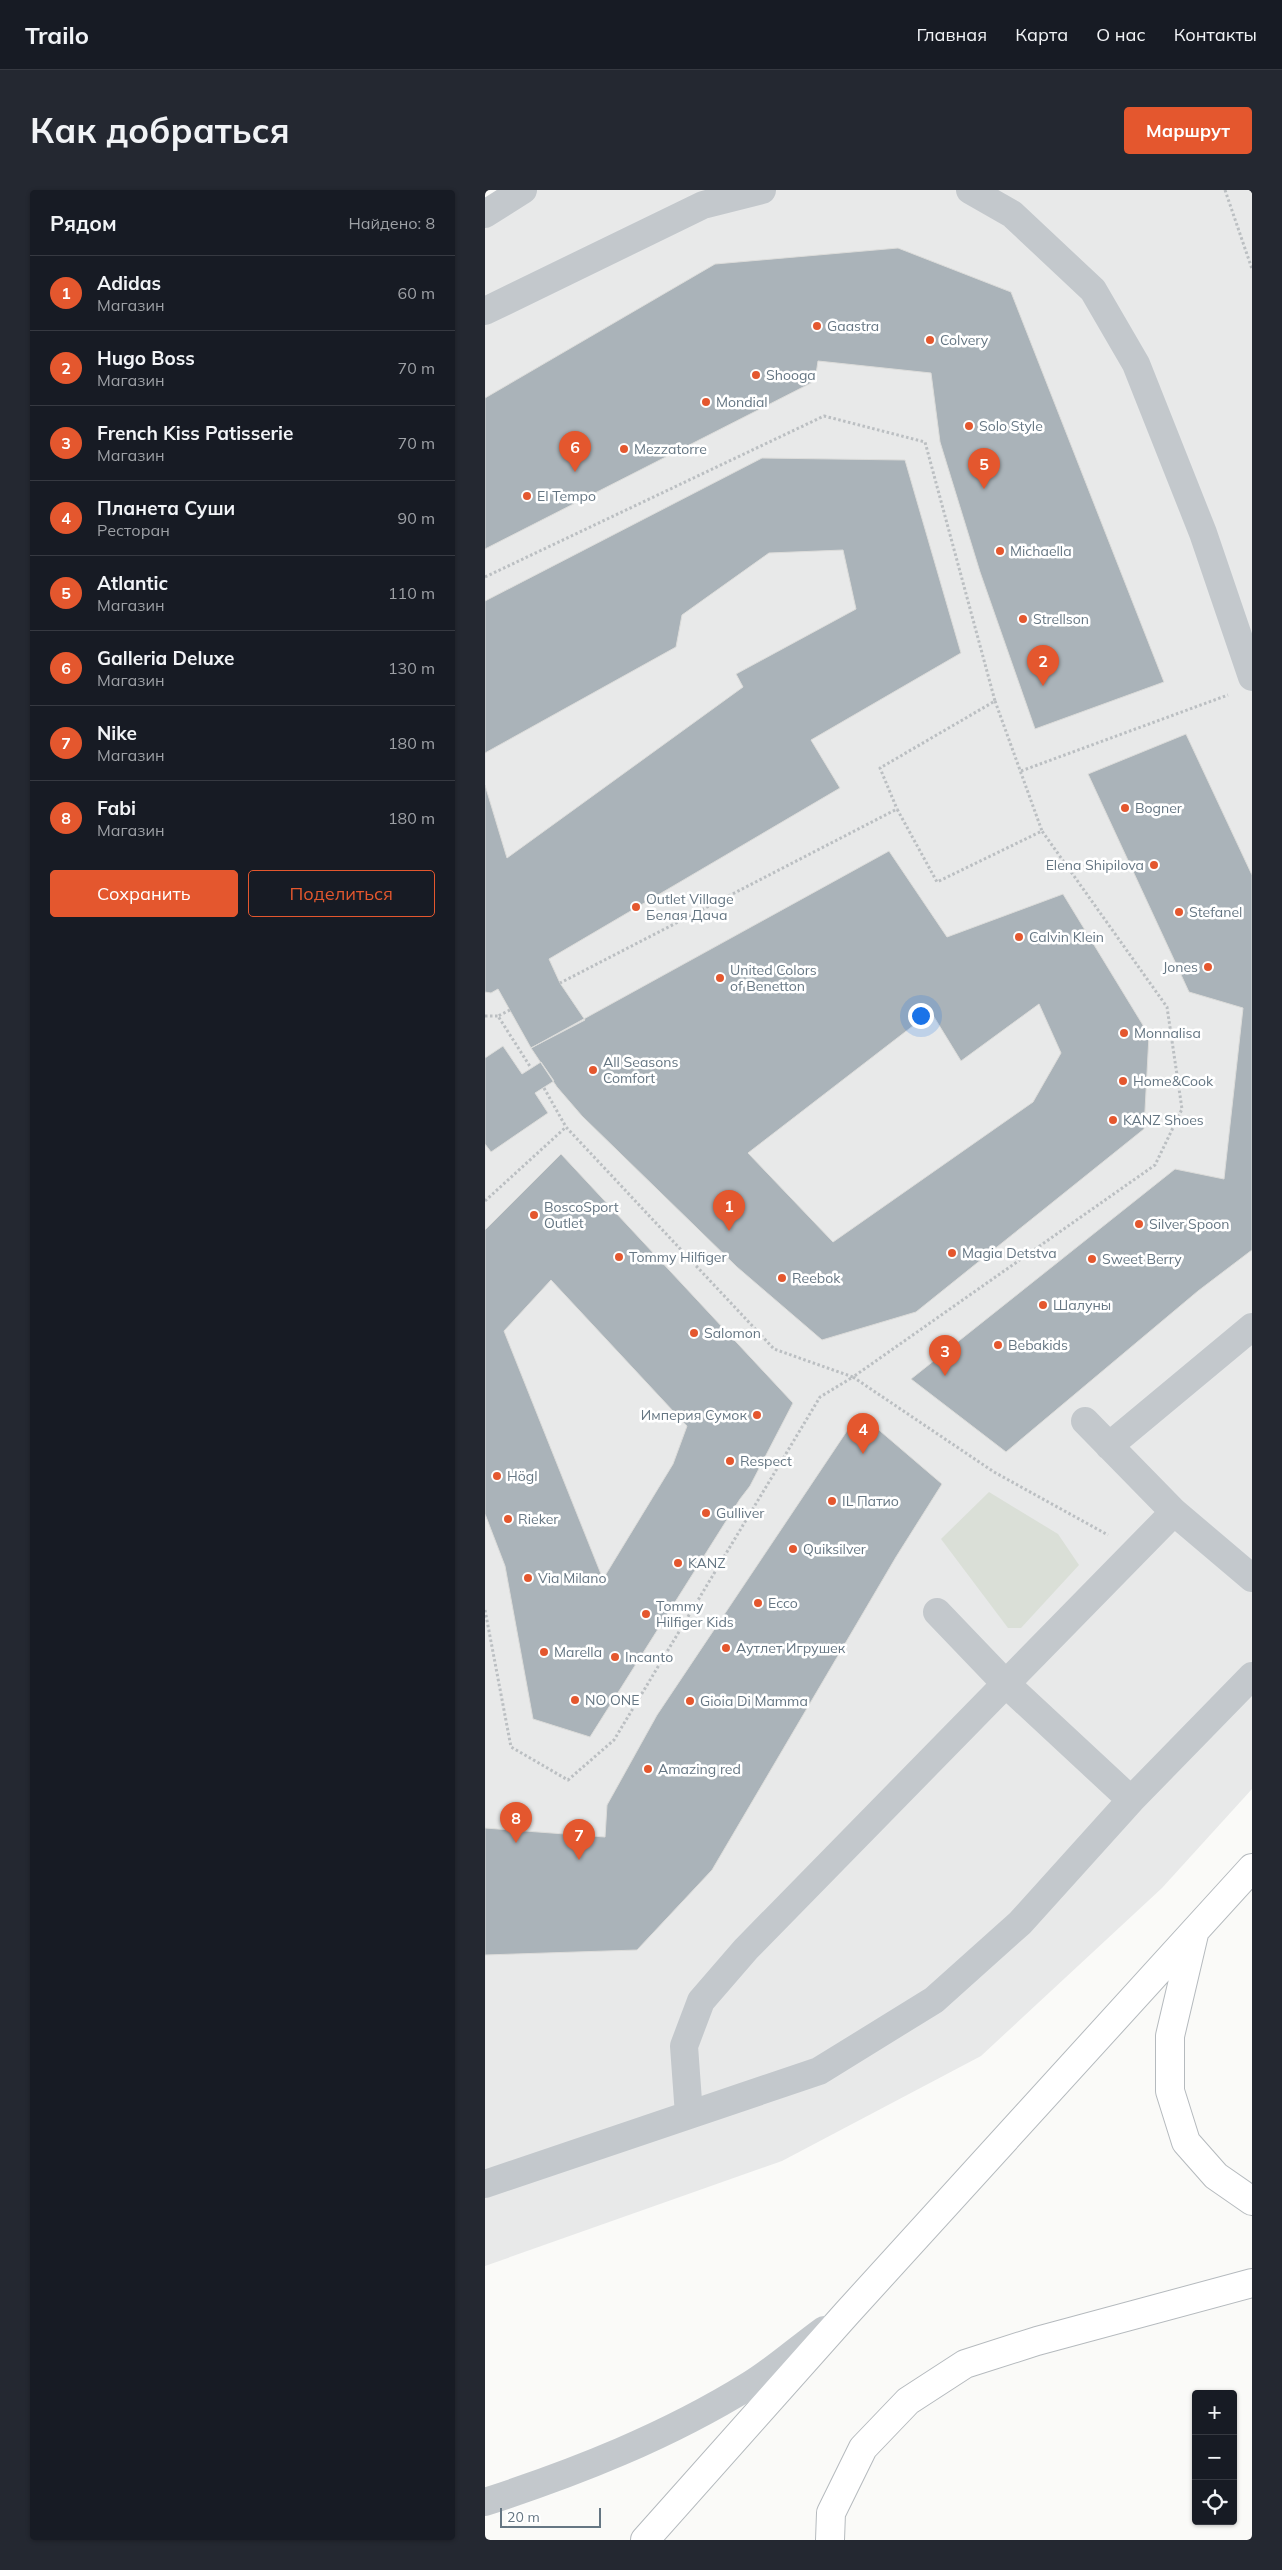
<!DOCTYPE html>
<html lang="ru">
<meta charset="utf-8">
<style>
body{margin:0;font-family:Mulish,sans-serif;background:#242831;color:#f1f3f6}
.controls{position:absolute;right:15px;bottom:15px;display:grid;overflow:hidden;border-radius:5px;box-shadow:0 1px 4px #0004}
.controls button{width:45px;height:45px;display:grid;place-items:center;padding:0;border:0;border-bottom:1px solid #363941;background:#171b24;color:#f1f3f6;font:25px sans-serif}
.scale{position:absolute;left:15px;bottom:12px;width:101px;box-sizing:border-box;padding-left:5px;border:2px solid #657683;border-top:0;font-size:14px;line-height:18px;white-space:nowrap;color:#657683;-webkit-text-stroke:4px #fff;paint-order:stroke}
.you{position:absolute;left:435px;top:825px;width:18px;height:18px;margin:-12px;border:4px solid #fff;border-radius:50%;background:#1a73e8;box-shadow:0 0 0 8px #1a73e833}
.badge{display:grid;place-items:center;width:32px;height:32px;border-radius:50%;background:#e4572e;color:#fff;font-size:16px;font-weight:700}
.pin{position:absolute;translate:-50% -41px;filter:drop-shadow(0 1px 2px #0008)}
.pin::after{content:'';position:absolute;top:26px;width:18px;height:15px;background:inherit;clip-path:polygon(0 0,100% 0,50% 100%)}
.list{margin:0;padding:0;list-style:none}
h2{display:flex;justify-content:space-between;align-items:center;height:65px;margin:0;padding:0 20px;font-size:21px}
h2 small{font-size:16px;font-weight:400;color:#9ea1a6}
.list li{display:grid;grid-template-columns:32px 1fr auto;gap:15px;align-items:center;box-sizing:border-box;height:75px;padding:0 20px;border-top:1px solid #363941}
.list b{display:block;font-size:19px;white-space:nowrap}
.list p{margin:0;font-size:16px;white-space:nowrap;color:#9ea1a6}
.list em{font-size:16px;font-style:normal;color:#9ea1a6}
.actions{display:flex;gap:10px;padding:15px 20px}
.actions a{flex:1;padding:11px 0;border:1px solid #e4572e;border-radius:5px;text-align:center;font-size:18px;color:#e4572e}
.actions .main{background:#e4572e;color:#fff}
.icon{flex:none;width:28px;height:28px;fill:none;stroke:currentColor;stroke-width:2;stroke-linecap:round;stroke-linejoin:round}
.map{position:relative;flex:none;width:767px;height:2350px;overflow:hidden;border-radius:5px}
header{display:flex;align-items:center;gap:30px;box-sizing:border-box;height:70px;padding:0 25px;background:#171b24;border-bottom:1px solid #363941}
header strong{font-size:24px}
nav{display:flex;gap:28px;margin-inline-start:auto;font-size:18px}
.intro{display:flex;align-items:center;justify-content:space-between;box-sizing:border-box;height:120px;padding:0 30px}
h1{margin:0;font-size:35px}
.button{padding:12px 22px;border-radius:5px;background:#e4572e;color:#fff;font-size:18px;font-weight:700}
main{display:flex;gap:30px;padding:0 30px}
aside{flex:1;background:#171b24;border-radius:5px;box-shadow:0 1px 4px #0004}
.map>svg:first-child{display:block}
.built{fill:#e8e9e9}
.green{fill:#dadfd7}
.building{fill:#aab3b9;stroke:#dcdcda;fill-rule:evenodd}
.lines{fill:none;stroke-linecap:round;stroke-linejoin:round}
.major-casing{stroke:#b5babe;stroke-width:30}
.path{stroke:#bbbfc2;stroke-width:3;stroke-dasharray:2.5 2.5;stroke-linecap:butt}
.minor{stroke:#c3c8cc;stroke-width:28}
.major{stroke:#fff;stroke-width:28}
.poi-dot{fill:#e4572e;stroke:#fff;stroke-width:2}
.labels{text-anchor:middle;stroke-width:5;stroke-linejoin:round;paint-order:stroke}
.poi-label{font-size:14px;fill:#657683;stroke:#fff;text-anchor:start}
</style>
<header>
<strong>Trailo</strong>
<nav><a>Главная</a><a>Карта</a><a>О нас</a><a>Контакты</a></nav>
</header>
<div class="intro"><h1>Как добраться</h1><a class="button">Маршрут</a></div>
<main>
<aside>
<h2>Рядом<small>Найдено: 8</small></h2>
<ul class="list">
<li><span class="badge">1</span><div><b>Adidas</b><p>Магазин</p></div><em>60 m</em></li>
<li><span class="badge">2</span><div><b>Hugo Boss</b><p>Магазин</p></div><em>70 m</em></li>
<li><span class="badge">3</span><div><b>French Kiss Patisserie</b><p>Магазин</p></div><em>70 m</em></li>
<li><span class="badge">4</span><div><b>Планета Суши</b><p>Ресторан</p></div><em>90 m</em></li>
<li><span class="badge">5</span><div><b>Atlantic</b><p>Магазин</p></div><em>110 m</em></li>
<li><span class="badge">6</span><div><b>Galleria Deluxe</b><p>Магазин</p></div><em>130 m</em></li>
<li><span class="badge">7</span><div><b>Nike</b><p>Магазин</p></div><em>180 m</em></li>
<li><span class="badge">8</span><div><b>Fabi</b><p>Магазин</p></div><em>180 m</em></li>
</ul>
<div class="actions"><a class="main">Сохранить</a><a>Поделиться</a></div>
</aside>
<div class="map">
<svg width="767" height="2350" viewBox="0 0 767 2350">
<rect width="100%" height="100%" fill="#fafaf8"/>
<path class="built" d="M37,0H767V1599L677,1698L496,1866L297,1971L0,2076V13Z"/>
<path class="green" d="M504,1302L573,1344L594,1375L536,1438H523L456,1349Z"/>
<path class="building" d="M413,58L526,102L679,492L550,539L495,382L455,252L446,183L333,171L330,191L0,359V208L230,74Z
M277,268L420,270L476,463L326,550L355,598L64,769L75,793L100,830L46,858L13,799L6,803L0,802V595L22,668L258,497L251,484L371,419L358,360L284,363L197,425L191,457L0,563V411Z
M701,544L767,685V1060L713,1101L521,1262L426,1189L690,979L739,989L758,818L704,802L603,584Z
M404,661L462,747L578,704L664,845L659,939L431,1122L337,1150L252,1077L97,926L72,897L46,858ZM554,814L576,863L548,912L348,1052L263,963L446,822L476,871Z
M18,856L37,884L56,872L69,891L50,903L63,923L6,962L0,954V868Z
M76,964L308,1213L265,1296L255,1309L105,1547L48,1529L20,1376L0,1324V1040ZM66,1090L202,1236L188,1274L118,1389L19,1141Z
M374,1223L457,1294L411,1367L227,1680L152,1760L0,1765V1638L120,1647L122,1615L172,1525Z"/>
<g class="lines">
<defs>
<path id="major" d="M709,1744L685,1846V1901L701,1952L731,1986L767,2011
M160,2350L362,2123L767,1678
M345,2350L346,2323L378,2258L423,2211L480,2174L552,2151L767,2093"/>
</defs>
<use href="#major" class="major-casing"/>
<path class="path" d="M740,0L767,79
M0,387L339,226L440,252L510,511L395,578L412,619
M510,511L557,641
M536,581L743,505
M25,820L13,826L46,878
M0,826H13
M59,898L81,937
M0,1011L81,937L289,1159L368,1187L670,975L697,919L682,817L557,641L452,692L412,619L75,793
M0,1420L26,1557L83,1590L129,1550L335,1207L368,1187L509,1282L623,1345"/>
<path class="minor" d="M485,0L527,24L608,100L651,174L718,343L767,487
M0,24L38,0
M0,121L218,15L277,0
M600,1231L689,1322L767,1388
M624,1256L767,1137
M452,1422L520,1493L646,1610
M204,1925L199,1856L216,1811L261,1759L689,1322
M0,1994L334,1881L449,1810L535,1733L646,1610L767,1486
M0,2312C92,2282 183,2246 265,2195C291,2179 314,2158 339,2140"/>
<use href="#major" class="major"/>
</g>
<g class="poi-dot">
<circle cx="332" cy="136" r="5"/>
<circle cx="445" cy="150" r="5"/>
<circle cx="271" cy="185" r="5"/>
<circle cx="221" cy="212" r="5"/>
<circle cx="484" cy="236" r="5"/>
<circle cx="139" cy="259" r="5"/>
<circle cx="42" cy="306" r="5"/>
<circle cx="515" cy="361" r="5"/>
<circle cx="538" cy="429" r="5"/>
<circle cx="640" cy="618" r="5"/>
<circle cx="669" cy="675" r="5"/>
<circle cx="151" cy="717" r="5"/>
<circle cx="694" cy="722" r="5"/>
<circle cx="534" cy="747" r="5"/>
<circle cx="723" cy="777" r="5"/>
<circle cx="235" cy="788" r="5"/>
<circle cx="639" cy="843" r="5"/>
<circle cx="108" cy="880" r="5"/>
<circle cx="638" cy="891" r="5"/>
<circle cx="628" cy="930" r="5"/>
<circle cx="49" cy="1025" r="5"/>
<circle cx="654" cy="1034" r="5"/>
<circle cx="467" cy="1063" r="5"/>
<circle cx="134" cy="1067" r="5"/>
<circle cx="607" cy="1069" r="5"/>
<circle cx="297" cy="1088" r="5"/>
<circle cx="558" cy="1115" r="5"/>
<circle cx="209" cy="1143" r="5"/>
<circle cx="513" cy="1155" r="5"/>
<circle cx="272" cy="1225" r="5"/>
<circle cx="245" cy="1271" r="5"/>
<circle cx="12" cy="1286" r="5"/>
<circle cx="347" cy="1311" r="5"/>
<circle cx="221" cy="1323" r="5"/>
<circle cx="23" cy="1329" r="5"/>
<circle cx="308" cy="1359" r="5"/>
<circle cx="193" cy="1373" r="5"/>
<circle cx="43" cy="1388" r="5"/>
<circle cx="273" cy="1413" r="5"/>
<circle cx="161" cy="1424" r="5"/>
<circle cx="241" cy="1458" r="5"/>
<circle cx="59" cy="1462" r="5"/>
<circle cx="130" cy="1467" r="5"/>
<circle cx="90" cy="1510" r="5"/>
<circle cx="205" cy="1511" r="5"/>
<circle cx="163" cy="1579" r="5"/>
</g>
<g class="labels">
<g class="poi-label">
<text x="342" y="141">Gaastra</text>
<text x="455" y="155">Colvery</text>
<text x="281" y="190">Shooga</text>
<text x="231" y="217">Mondial</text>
<text x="494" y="241">Solo Style</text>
<text x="149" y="264">Mezzatorre</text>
<text x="52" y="311">El Tempo</text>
<text x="525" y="366">Michaella</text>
<text x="548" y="434">Strellson</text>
<text x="650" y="623">Bogner</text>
<text x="659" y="680" text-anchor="end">Elena Shipilova</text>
<text x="161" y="714">Outlet Village<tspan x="161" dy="16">Белая Дача</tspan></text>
<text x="704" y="727">Stefanel</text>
<text x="544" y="752">Calvin Klein</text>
<text x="713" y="782" text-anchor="end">Jones</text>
<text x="245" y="785">United Colors<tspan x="245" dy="16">of Benetton</tspan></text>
<text x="649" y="848">Monnalisa</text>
<text x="118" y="877">All Seasons<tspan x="118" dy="16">Comfort</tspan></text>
<text x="648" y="896">Home&amp;Cook</text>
<text x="638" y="935">KANZ Shoes</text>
<text x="59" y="1022">BoscoSport<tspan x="59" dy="16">Outlet</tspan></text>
<text x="664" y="1039">Silver Spoon</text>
<text x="477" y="1068">Magia Detstva</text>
<text x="144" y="1072">Tommy Hilfiger</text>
<text x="617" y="1074">Sweet Berry</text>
<text x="307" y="1093">Reebok</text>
<text x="568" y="1120">Шалуны</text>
<text x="219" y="1148">Salomon</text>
<text x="523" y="1160">Bebakids</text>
<text x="262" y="1230" text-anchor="end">Империя Сумок</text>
<text x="255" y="1276">Respect</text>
<text x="22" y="1291">Högl</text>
<text x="357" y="1316">IL Патио</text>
<text x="231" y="1328">Gulliver</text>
<text x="33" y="1334">Rieker</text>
<text x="318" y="1364">Quiksilver</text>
<text x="203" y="1378">KANZ</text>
<text x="53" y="1393">Via Milano</text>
<text x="283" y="1418">Ecco</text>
<text x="171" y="1421">Tommy<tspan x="171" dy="16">Hilfiger Kids</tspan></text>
<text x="251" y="1463">Аутлет Игрушек</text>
<text x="69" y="1467">Marella</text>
<text x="140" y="1472">Incanto</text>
<text x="100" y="1515">NO ONE</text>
<text x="215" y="1516">Gioia Di Mamma</text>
<text x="173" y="1584">Amazing red</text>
</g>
</g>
</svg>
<div class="controls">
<button>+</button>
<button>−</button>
<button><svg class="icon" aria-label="locate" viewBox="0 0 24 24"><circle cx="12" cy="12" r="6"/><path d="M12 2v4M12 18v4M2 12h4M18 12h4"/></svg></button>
</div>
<div class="scale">20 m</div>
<div class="you"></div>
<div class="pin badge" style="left:244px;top:1041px">1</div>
<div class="pin badge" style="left:558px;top:496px">2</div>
<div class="pin badge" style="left:460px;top:1186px">3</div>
<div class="pin badge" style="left:378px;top:1264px">4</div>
<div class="pin badge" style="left:499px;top:299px">5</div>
<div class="pin badge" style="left:90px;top:282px">6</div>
<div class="pin badge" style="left:94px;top:1670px">7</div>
<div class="pin badge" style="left:31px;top:1653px">8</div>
</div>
</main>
